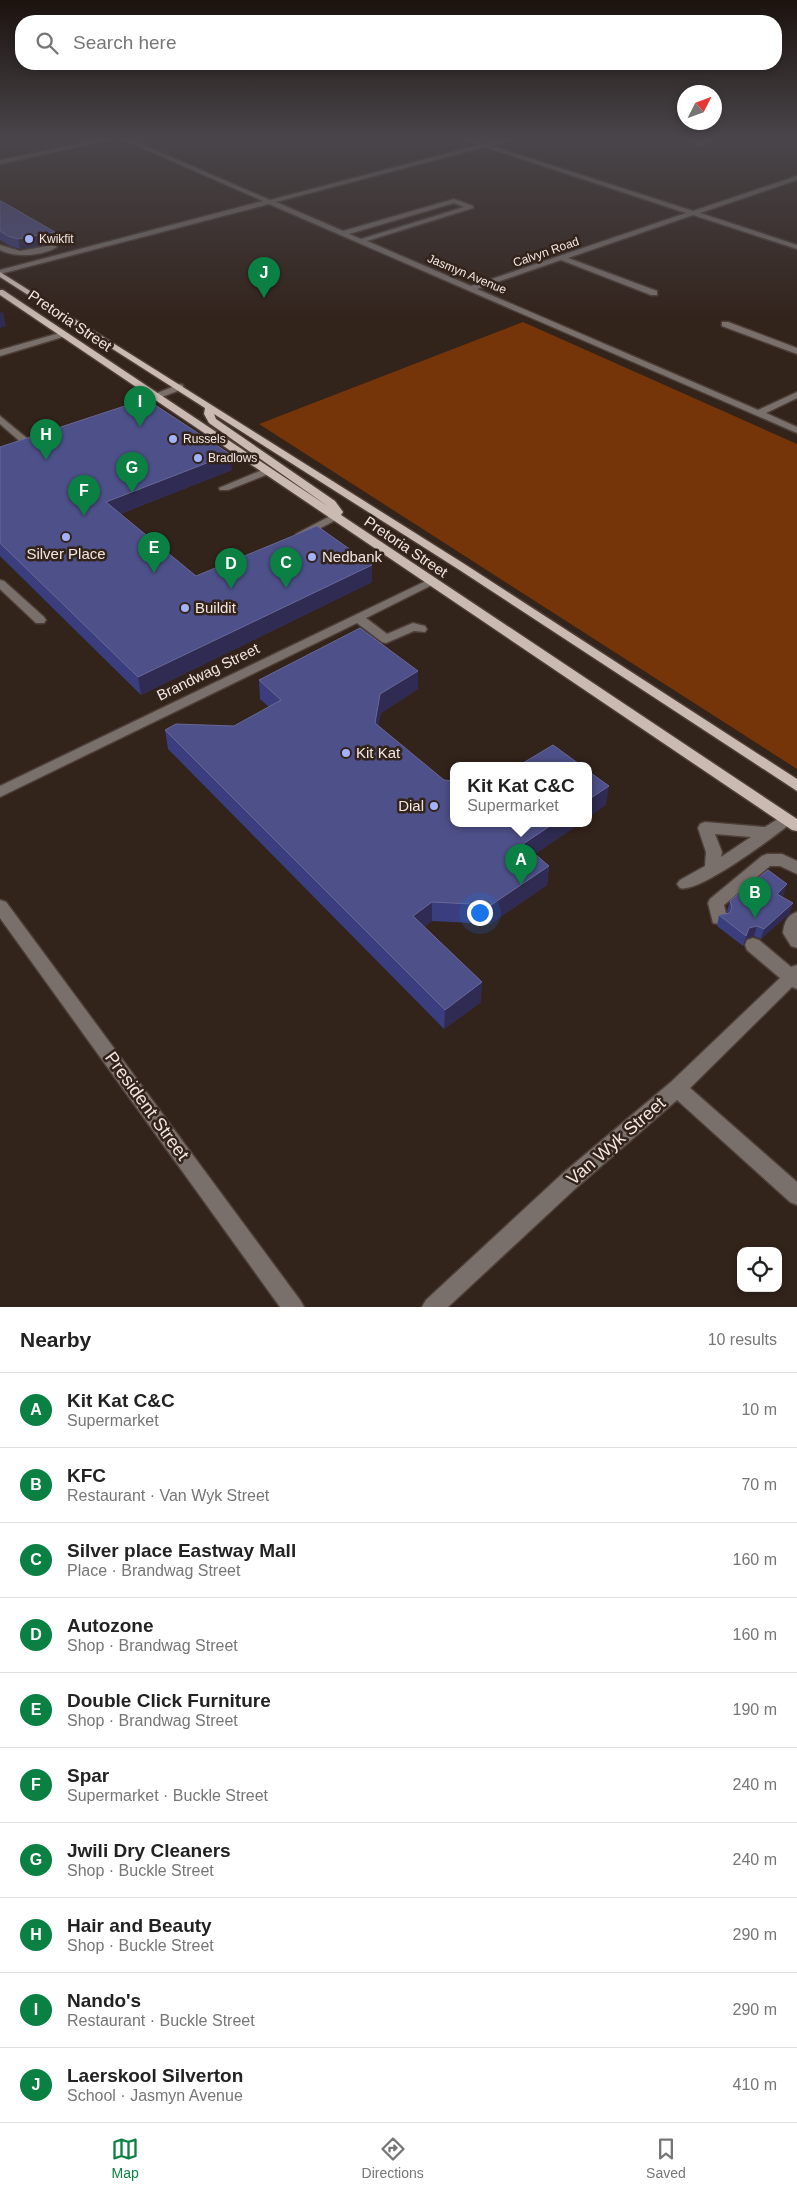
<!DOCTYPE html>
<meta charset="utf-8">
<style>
body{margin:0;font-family:Arial,sans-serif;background:#f2f2f2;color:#222}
.controls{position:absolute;right:15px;bottom:15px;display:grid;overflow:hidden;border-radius:10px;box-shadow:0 2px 8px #0003}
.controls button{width:45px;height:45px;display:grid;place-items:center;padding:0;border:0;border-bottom:1px solid #e0e0e0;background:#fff;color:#222;font:25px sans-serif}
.compass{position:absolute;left:677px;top:85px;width:45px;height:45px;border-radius:50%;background:#fff;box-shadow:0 2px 8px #0003;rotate:48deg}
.you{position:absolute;left:479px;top:912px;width:18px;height:18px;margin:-12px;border:4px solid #fff;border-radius:50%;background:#1a73e8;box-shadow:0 0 0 8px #1a73e833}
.badge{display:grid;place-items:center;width:32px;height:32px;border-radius:50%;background:#0b8043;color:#fff;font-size:16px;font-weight:700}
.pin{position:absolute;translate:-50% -41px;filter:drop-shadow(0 1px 2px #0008)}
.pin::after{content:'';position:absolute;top:26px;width:18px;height:15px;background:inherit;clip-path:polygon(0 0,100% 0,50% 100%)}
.popup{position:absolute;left:450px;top:762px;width:142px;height:65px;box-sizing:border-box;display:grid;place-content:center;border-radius:10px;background:#fff;filter:drop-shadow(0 1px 4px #0005);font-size:16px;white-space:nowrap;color:#767676}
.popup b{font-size:19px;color:#222}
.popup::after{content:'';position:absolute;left:50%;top:100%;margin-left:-10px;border:10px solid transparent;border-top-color:#fff}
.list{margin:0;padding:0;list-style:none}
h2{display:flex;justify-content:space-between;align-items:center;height:65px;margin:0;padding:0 20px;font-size:21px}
h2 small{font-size:16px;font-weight:400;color:#767676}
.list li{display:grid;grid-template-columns:32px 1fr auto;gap:15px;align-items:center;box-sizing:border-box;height:75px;padding:0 20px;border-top:1px solid #e0e0e0}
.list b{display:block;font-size:19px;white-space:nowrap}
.list p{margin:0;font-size:16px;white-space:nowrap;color:#767676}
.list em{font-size:16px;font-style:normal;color:#767676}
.icon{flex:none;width:28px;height:28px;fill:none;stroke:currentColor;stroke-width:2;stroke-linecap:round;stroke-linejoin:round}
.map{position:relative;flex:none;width:797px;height:1307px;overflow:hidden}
.search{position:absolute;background:#fff;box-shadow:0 2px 8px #0003;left:15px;right:15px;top:15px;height:55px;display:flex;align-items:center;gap:12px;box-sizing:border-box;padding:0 18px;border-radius:20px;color:#767676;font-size:19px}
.sheet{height:815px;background:#fff}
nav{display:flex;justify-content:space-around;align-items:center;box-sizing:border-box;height:70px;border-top:1px solid #e0e0e0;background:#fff;font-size:14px;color:#767676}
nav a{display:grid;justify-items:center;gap:2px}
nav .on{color:#0b8043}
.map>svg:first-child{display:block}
.green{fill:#763509}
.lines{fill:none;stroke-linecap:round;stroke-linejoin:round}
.minor-casing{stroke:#4d3e37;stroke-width:3}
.major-casing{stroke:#4d3e37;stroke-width:3}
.minor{fill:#79706c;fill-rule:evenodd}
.major{fill:#cbbab1;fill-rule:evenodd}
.wall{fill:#3b3e7e}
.shaded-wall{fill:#2f2b52}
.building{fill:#4e5089;stroke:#686897}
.poi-dot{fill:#a4b2fc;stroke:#32231b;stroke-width:2}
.labels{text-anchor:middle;stroke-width:5;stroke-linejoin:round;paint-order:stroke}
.far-poi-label{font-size:12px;fill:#f2e7e2;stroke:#32231b;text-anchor:start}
.far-street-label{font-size:12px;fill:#f2e7e2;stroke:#32231b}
.street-label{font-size:15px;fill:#f2e7e2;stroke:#32231b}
.poi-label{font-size:15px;fill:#f2e7e2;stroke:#32231b;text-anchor:start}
.near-street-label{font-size:18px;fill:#f2e7e2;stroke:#32231b}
</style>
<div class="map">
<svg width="797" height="1307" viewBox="0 0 797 1307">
<rect width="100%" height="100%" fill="#32231b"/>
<path class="green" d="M523,322L797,444V769L259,424Z"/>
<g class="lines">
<defs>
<path id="minor" d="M98,140H109L0,164V160Z
M124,140H132L270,200L479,145L465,140H473L486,144L510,140L492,146L693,211L797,176V180L700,213L797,245V249L693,215L568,258L657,291V295H651L561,260L477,289L758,410L797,392V398L766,413L797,427V433L269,204L0,274V270L263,201ZM485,147L686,213L471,286L367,241L473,208V206L454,199L343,231L276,202ZM454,203L464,207L361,239L349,234Z
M706,140H715L699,146L696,144Z
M0,245L20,251L53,245L57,247C42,256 16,258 0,250Z
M722,322H728L797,348V354L722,326Z
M63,332H66V336L0,356V350Z
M180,384L183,385V389L135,407H129L127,405Z
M0,416L29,440V444H23L0,424Z
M267,468L271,469V473L228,490H220L219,488Z
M334,514L338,515L339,517L338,519L305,536L301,537L296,534Z
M430,579L436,582L434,584L366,618L387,634L413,623L425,626L427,629L425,632L414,631L386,643L382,642L357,623L0,797V786Z
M0,580L4,581L44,617L46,620L44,623H36L0,589Z
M786,814L791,815L793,819L791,823C774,837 698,894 680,888L677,884L680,880L705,866L706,852L698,828L700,824L705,822L765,827ZM715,834L751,837L721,857L722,852Z
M767,854H782L797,861V874L780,866H770L724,905L727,918L725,923L719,924L713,923L708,903L710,899L762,856Z
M0,900L6,902L300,1300L304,1307H280L0,918Z
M797,912V948L791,946L783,933C784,923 787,915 797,912Z
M753,938L759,940L791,967L797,965V989L792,987L690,1088L797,1182V1205L790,1202L677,1100L576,1188L448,1307H422L426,1300L562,1174L671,1082L780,978L747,950L745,945L747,940Z"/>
<path id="major" d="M0,272L466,565L797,779V791L458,569L214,414L216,419L335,501L343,512L341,515L797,819V831L792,830L0,295V290H3L329,507L209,423L204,414L205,408L0,277Z"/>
</defs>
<use href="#minor" class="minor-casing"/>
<use href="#major" class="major-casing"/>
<use href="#minor" class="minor"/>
<use href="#major" class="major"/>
</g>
<path class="wall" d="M0,201L55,232L57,243L20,249L10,246L0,240Z
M0,447L232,470L120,514L196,576L372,582L141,695L0,556Z
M259,680L418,689L381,713L378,725L454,824H579L535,854L549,866L547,885L490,924L432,921L424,927L481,1002L444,1029L168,749L165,730L234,726L269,707L260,699Z
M784,894L782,896L790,913L761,939L754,936L746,938L743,946L717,926L719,915L728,914L727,911L730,901Z"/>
<path class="shaded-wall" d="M55,232L57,243L20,249L18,239Z
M3,312L6,326L0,328V313Z
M230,454L232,470L109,518L106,502Z
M372,565V582L141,695L138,677Z
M418,671V689L381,713L375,742V723L380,694Z
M609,786L606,805L588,818V800Z
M553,824H579L521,864L523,844Z
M549,866L547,885L490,924L491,905Z
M787,884L784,894L774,904L777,894Z
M432,902V921L413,936V916Z
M793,903L790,913L761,939L764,929Z
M757,926L754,936L746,938L743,946L749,928Z
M482,982L481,1002L444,1029L445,1010Z"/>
<path class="building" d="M0,201H1L55,232L18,239L8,236L0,231Z
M146,399L230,454L106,502L196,576L317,526L372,565L138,677L0,543V447Z
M360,628L418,671L380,694L375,723L444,780L454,781V824H553L523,844L549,866L491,905L432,902L413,916L482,982L445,1010L165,730L176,724L234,726L281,700L259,680Z
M553,745L582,766H518Z
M588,771L609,786L588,800Z
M768,870L787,884L777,894L793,903L764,929L757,926L749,928L746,936L719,915L730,913L732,907L730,901Z"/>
<linearGradient id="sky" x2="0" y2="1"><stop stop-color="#1c130f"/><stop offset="0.43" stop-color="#49454a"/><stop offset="1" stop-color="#49454a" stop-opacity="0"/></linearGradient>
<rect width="797" height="323" fill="url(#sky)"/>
<g class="poi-dot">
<circle cx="29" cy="239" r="5"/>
<circle cx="173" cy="439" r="5"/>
<circle cx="198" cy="458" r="5"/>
<circle cx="66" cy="537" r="5"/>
<circle cx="312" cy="557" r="5"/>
<circle cx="185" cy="608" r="5"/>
<circle cx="346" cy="753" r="5"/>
<circle cx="434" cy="806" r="5"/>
</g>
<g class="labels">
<g class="far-poi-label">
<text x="39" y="243">Kwikfit</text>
<text x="183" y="443">Russels</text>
<text x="208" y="462">Bradlows</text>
</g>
<g class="far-street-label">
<text transform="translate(546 252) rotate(-19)" y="4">Calvyn Road</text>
<text transform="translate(467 274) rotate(23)" y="4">Jasmyn Avenue</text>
</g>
<g class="street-label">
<text transform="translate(70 321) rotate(34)" y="5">Pretoria Street</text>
<text transform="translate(406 547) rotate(34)" y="5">Pretoria Street</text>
<text transform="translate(208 672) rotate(-26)" y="5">Brandwag Street</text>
</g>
<g class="poi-label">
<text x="66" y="559" text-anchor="middle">Silver Place</text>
<text x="322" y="562">Nedbank</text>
<text x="195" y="613">Buildit</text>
<text x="356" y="758">Kit Kat</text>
<text x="424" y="811" text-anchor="end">Dial</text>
</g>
<g class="near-street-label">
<text transform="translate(147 1106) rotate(54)" y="6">President Street</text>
<text transform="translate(616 1141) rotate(-41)" y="6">Van Wyk Street</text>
</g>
</g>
</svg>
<div class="controls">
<button><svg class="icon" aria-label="locate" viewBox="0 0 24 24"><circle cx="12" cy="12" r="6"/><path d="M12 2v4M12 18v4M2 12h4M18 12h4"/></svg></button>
</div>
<svg class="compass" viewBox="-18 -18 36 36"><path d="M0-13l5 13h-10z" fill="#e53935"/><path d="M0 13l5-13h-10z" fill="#767676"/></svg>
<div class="you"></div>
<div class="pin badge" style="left:521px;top:885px">A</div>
<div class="popup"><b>Kit Kat C&amp;C</b>Supermarket</div>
<div class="pin badge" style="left:755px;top:918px">B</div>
<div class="pin badge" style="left:286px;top:588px">C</div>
<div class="pin badge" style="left:231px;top:589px">D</div>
<div class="pin badge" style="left:154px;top:573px">E</div>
<div class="pin badge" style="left:84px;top:516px">F</div>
<div class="pin badge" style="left:132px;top:493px">G</div>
<div class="pin badge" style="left:46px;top:460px">H</div>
<div class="pin badge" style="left:140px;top:427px">I</div>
<div class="pin badge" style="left:264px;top:298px">J</div>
<div class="search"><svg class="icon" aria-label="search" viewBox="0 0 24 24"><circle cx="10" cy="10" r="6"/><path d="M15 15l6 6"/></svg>Search here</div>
</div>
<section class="sheet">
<h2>Nearby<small>10 results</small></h2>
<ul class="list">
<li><span class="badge">A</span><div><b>Kit Kat C&amp;C</b><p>Supermarket</p></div><em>10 m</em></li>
<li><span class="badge">B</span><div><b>KFC</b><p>Restaurant · Van Wyk Street</p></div><em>70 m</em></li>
<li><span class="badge">C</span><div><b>Silver place Eastway Mall</b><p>Place · Brandwag Street</p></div><em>160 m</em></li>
<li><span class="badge">D</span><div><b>Autozone</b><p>Shop · Brandwag Street</p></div><em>160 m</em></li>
<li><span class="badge">E</span><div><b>Double Click Furniture</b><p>Shop · Brandwag Street</p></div><em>190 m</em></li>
<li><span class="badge">F</span><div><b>Spar</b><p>Supermarket · Buckle Street</p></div><em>240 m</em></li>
<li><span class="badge">G</span><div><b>Jwili Dry Cleaners</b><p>Shop · Buckle Street</p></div><em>240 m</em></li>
<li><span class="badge">H</span><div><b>Hair and Beauty</b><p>Shop · Buckle Street</p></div><em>290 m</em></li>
<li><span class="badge">I</span><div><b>Nando's</b><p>Restaurant · Buckle Street</p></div><em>290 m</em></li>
<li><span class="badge">J</span><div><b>Laerskool Silverton</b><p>School · Jasmyn Avenue</p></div><em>410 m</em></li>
</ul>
</section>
<nav>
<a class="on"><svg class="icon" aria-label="map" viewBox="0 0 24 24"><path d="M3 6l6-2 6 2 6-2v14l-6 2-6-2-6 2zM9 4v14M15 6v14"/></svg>Map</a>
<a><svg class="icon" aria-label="directions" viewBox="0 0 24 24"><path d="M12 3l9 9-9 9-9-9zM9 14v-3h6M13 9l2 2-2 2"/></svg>Directions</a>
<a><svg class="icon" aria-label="saved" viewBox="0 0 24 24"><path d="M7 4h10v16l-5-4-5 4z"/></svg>Saved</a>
</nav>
